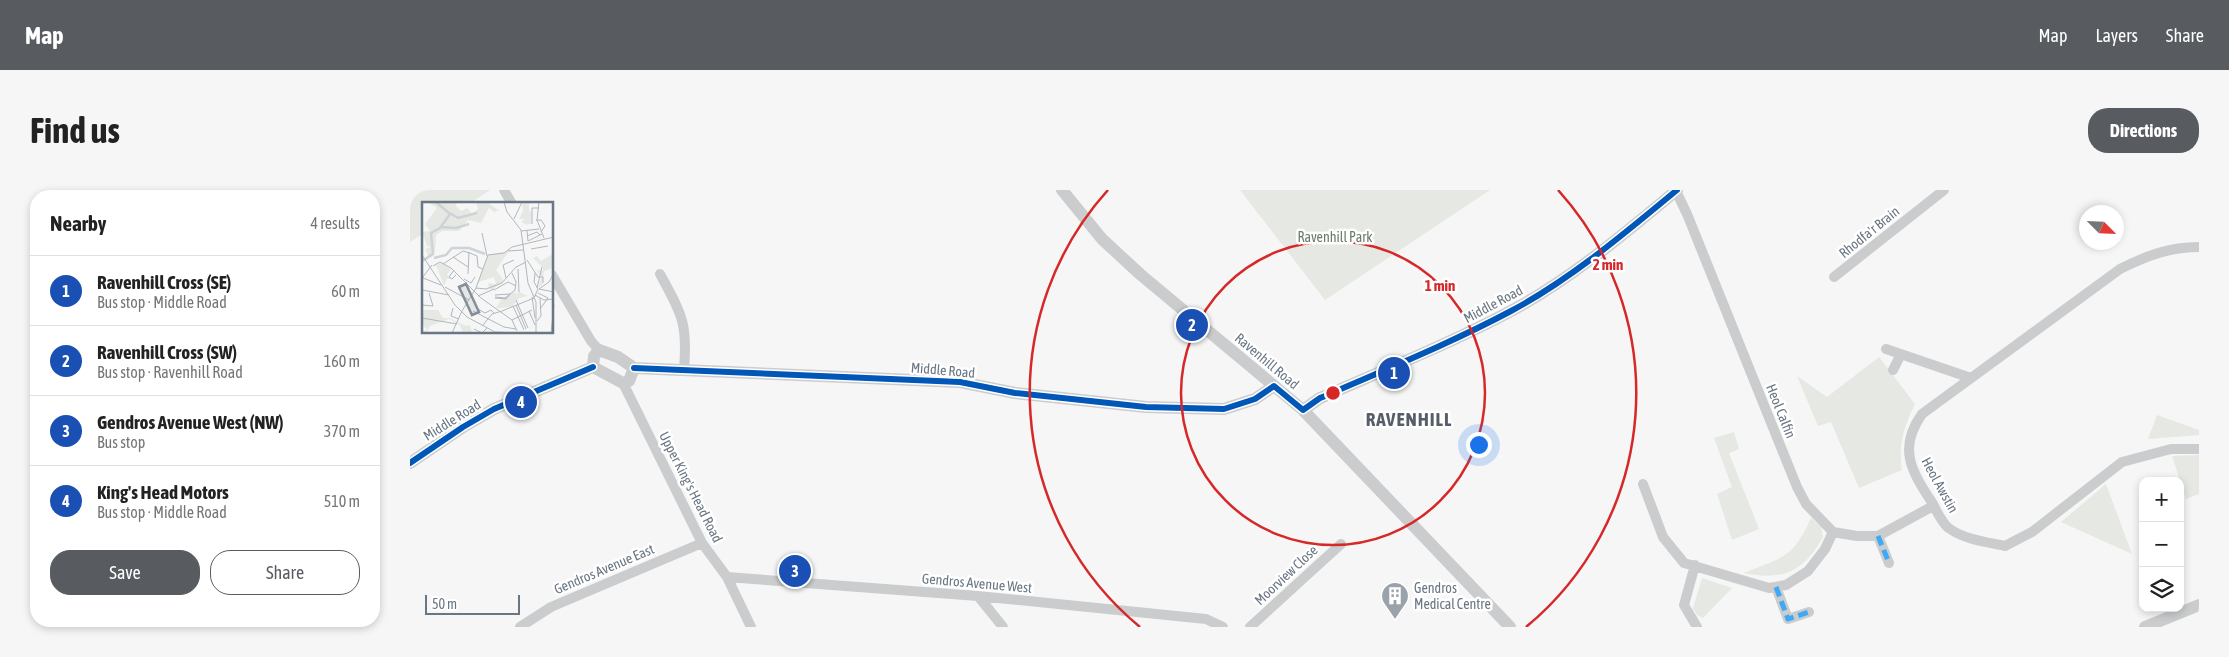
<!DOCTYPE html>
<meta charset="utf-8">
<style>
body{margin:0;font-family:"Asap Condensed",sans-serif;background:#f6f6f6;color:#222}
.controls{position:absolute;right:15px;bottom:15px;display:grid;overflow:hidden;border-radius:10px;box-shadow:0 2px 8px #0003}
.controls button{width:45px;height:45px;display:grid;place-items:center;padding:0;border:0;border-bottom:1px solid #e0e0e0;background:#fff;color:#222;font:25px sans-serif}
.compass{position:absolute;left:1669px;top:15px;width:45px;height:45px;border-radius:50%;background:#fff;box-shadow:0 2px 8px #0003;rotate:114deg}
.scale{position:absolute;left:15px;bottom:12px;width:95px;box-sizing:border-box;padding-left:5px;border:2px solid #697683;border-top:0;font-size:14px;line-height:18px;white-space:nowrap;color:#697683;-webkit-text-stroke:4px #fff;paint-order:stroke}
.you{position:absolute;left:1068px;top:254px;width:18px;height:18px;margin:-12px;border:4px solid #fff;border-radius:50%;background:#1a73e8;box-shadow:0 0 0 8px #1a73e833}
.badge{display:grid;place-items:center;width:32px;height:32px;border-radius:50%;background:#585c60;color:#fff;font-size:16px;font-weight:700}
.pin{position:absolute;translate:-50% -50%;border:2px solid #fff;box-shadow:0 1px 5px #0006}
.list{margin:0;padding:0;list-style:none}
h2{display:flex;justify-content:space-between;align-items:center;height:65px;margin:0;padding:0 20px;font-size:21px}
h2 small{font-size:16px;font-weight:400;color:#767676}
.list li{display:grid;grid-template-columns:32px 1fr auto;gap:15px;align-items:center;box-sizing:border-box;height:70px;padding:0 20px;border-top:1px solid #e0e0e0}
.list b{display:block;font-size:19px;white-space:nowrap}
.list p{margin:0;font-size:16px;white-space:nowrap;color:#767676}
.list em{font-size:16px;font-style:normal;color:#767676}
.actions{display:flex;gap:10px;padding:15px 20px}
.actions a{flex:1;padding:11px 0;border:1px solid #585c60;border-radius:20px;text-align:center;font-size:18px;color:#585c60}
.actions .main{background:#585c60;color:#fff}
.icon{flex:none;width:28px;height:28px;fill:none;stroke:currentColor;stroke-width:2;stroke-linecap:round;stroke-linejoin:round}
.map{position:relative;flex:none;width:1789px;height:437px;overflow:hidden;border-radius:20px}
header{display:flex;align-items:center;gap:30px;box-sizing:border-box;height:70px;padding:0 25px;background:#585c60;color:#fff}
header strong{font-size:24px}
nav{display:flex;gap:28px;margin-inline-start:auto;font-size:18px}
.intro{display:flex;align-items:center;justify-content:space-between;box-sizing:border-box;height:120px;padding:0 30px}
h1{margin:0;font-size:35px}
.button{padding:12px 22px;border-radius:20px;background:#585c60;color:#fff;font-size:18px;font-weight:700}
main{display:flex;gap:30px;padding:0 30px}
aside{flex:1;background:#fff;border-radius:20px;box-shadow:0 2px 8px #0003}
.map>svg:first-child{display:block}
.green{fill:#e5e8e3}
.lines{fill:none;stroke-linecap:round;stroke-linejoin:round}
.minor{stroke:#cbcccd;stroke-width:10}
.tertiary{stroke:#cbcccd;stroke-width:12}
.quiet{stroke:#3fa9f5;stroke-width:5;stroke-dasharray:10 5;stroke-linecap:butt}
.cycleway-casing{stroke:#fff;stroke-width:9}
.cycleway{stroke:#0057b8;stroke-width:6}
.ring{fill:none;stroke:#d62828;stroke-width:2.5}
.labels{text-anchor:middle;stroke-width:5;stroke-linejoin:round;paint-order:stroke}
.street-label{font-size:14px;fill:#697683;stroke:#fff}
.park-label{font-size:14px;fill:#6a7b67;stroke:#fff}
.poi-label{font-size:14px;fill:#697683;stroke:#fff;text-anchor:start}
.district-label{font-size:19px;font-weight:bold;letter-spacing:1px;fill:#565f69;stroke:#fff}
.inset-river{fill:none;stroke:#cdd3d7;stroke-width:2.5}
.inset-road{fill:none;stroke:#b1b7be;stroke-width:1}
.view{fill:#848f99;fill-opacity:0.15;stroke:#848f99;stroke-width:2.5}
.inset-edge{fill:none;stroke:#697683;stroke-width:2.5}
.centre{fill:#d62828;stroke:#fff;stroke-width:2.5}
.ring-label{font-size:15px;text-anchor:middle;font-weight:bold;fill:#d62828;stroke:#fff;stroke-width:5;stroke-linejoin:round;paint-order:stroke}
</style>
<header>
<strong>Map</strong>
<nav><a>Map</a><a>Layers</a><a>Share</a></nav>
</header>
<div class="intro"><h1>Find us</h1><a class="button">Directions</a></div>
<main>
<aside>
<h2>Nearby<small>4 results</small></h2>
<ul class="list">
<li><span class="badge" style="background:#1a4fb4">1</span><div><b>Ravenhill Cross (SE)</b><p>Bus stop · Middle Road</p></div><em>60 m</em></li>
<li><span class="badge" style="background:#1a4fb4">2</span><div><b>Ravenhill Cross (SW)</b><p>Bus stop · Ravenhill Road</p></div><em>160 m</em></li>
<li><span class="badge" style="background:#1a4fb4">3</span><div><b>Gendros Avenue West (NW)</b><p>Bus stop</p></div><em>370 m</em></li>
<li><span class="badge" style="background:#1a4fb4">4</span><div><b>King's Head Motors</b><p>Bus stop · Middle Road</p></div><em>510 m</em></li>
</ul>
<div class="actions"><a class="main">Save</a><a>Share</a></div>
</aside>
<div class="map">
<svg width="1789" height="437" viewBox="0 0 1789 437">
<rect width="100%" height="100%" fill="#f6f6f6"/>
<path class="green" d="M0,0H80L59,14H14V43L0,52Z
M830,0H1080L915,110Z
M1469,167L1505,214C1494,236 1488,255 1492,280L1449,298L1421,232L1408,236L1387,186L1417,207Z
M1747,225L1789,240V245L1738,249Z
M1324,242L1329,259L1319,263L1349,339L1322,350L1307,304L1322,297L1304,248Z
M1789,265V304L1776,309L1762,266Z
M1696,294L1722,364L1651,332Z
M1401,328L1411,337L1413,347C1393,382 1374,391 1334,383C1372,367 1383,369 1401,328Z
M1292,388L1322,398L1293,428L1287,425L1283,418Z"/>
<g class="lines">
<path class="minor" d="M94,0L102,14
M1266,1L1277,24L1387,297L1396,314L1423,342L1447,346H1468L1523,316
M1789,57C1759,57 1736,66 1710,79L1512,224C1487,259 1502,282 1523,314C1527,322 1533,335 1540,339C1556,350 1577,352 1595,356L1622,342L1712,272L1761,259H1789
M250,84C271,123 278,132 274,179
M142,85L181,151L189,160
M1424,87L1534,0
M1476,159L1561,188
M1483,180L1491,164
M213,193L292,353L317,387L341,437
M1233,294L1253,347L1274,373L1359,398L1376,395L1398,381L1415,359L1423,342
M1468,346L1479,373
M1285,375L1274,415L1287,437
M317,387L568,406L796,429L813,437
M1366,397L1378,429L1399,422
M568,406L593,437
M110,437L141,417L292,353
M840,437L931,354"/>
<path class="tertiary" d="M652,0L692,49L731,85L893,220L1100,437
M183,177L184,166L189,160L208,167L224,178
M183,177L213,193L219,191L224,178
M224,178L550,192L605,203L736,217L814,219L845,209L864,196
M893,220L910,208C974,180 1039,154 1101,121C1161,89 1215,43 1267,0
M0,273L53,237L84,219L183,177
M1735,437L1789,415"/>
<path class="quiet" d="M1468,346L1479,373
M1366,397L1378,429L1399,422"/>
<defs>
<path id="cycleway" d="M224,178L550,192L605,203L736,217L814,219L845,209L864,196L893,220L910,208C974,180 1039,154 1101,121C1161,89 1215,43 1267,0
M0,273L53,237L84,219L183,177"/>
</defs>
<use href="#cycleway" class="cycleway-casing"/>
<use href="#cycleway" class="cycleway"/>
</g>
<g class="ring">
<circle cx="923" cy="203" r="152"/>
<path d="M730 437A303 303 0 0 1 698 0M1148 0A303 303 0 0 1 1116 437"/>
</g>
<defs>
<symbol id="building-pin" viewBox="-11 -11 22 30"><path d="M0 17L-7.5 6A9.5 9.5 0 1 1 7.5 6Z" fill="#9aa3ab" stroke="#fff"/><path d="M-4-6H4V6H1V3H-1V6H-4ZM-2.5-4.3h1.7v1.8h-1.7ZM.8-4.3h1.7v1.8H.8ZM-2.5-1h1.7V.8h-1.7ZM.8-1h1.7V.8H.8Z" fill="#fff"/></symbol>
</defs>
<g fill-rule="evenodd">
<use href="#building-pin" x="969" y="390" width="32" height="43"/>
</g>
<g class="labels">
<g class="street-label">
<text transform="translate(1459 42) rotate(-39)" y="5">Rhodfa'r Brain</text>
<text transform="translate(1083 114) rotate(-28)" y="5">Middle Road</text>
<text transform="translate(857 171) rotate(40)" y="5">Ravenhill Road</text>
<text transform="translate(533 180) rotate(5)" y="5">Middle Road</text>
<text transform="translate(1371 221) rotate(68)" y="5">Heol Calfin</text>
<text transform="translate(42 230) rotate(-32)" y="5">Middle Road</text>
<text transform="translate(1530 295) rotate(61)" y="5">Heol Awstin</text>
<text transform="translate(281 297) rotate(63)" y="5">Upper King's Head Road</text>
<text transform="translate(194 379) rotate(-23)" y="5">Gendros Avenue East</text>
<text transform="translate(876 385) rotate(-43)" y="5">Moorview Close</text>
<text transform="translate(567 393) rotate(5)" y="5">Gendros Avenue West</text>
</g>
<g class="park-label">
<text x="925" y="52">Ravenhill Park</text>
</g>
<g class="poi-label">
<text x="1004" y="403">Gendros<tspan x="1004" dy="16">Medical Centre</tspan></text>
</g>
<g class="district-label">
<text x="999" y="236">RAVENHILL</text>
</g>
</g>
<g transform="translate(12 12)">
<rect width="131" height="131" fill="#f6f6f6"/>
<path d="M6,0H36L33,3L39,9L45,6L50,12L56,7L54,0H71L67,2L77,8L72,10L67,6L59,21L46,18L37,29H20L14,33L13,50L7,55L3,47L9,45L5,44L0,30L8,29L3,22L15,6ZM100,0H107V9L109,10V21L105,23L99,20L103,17H97L101,9ZM87,49L74,68L82,79L71,87H67L66,81L74,82L72,75L56,80L66,53ZM131,52V66L122,69L120,83L116,86L120,75L114,68L121,69V66L111,56L115,54L119,59ZM19,61L29,67L25,73L29,77H25L22,84L14,63ZM94,89L93,93L97,90L106,94L97,96L90,105L74,106L79,98ZM0,108H16L21,116H27L44,124L48,123L50,130L41,131L38,123L27,117L8,124L5,130L10,131H1L5,127L0,123Z" fill="#e5e8e3"/>
<path class="inset-river" d="M28,11L36,16L55,11M18,25L34,26L47,22M12,56L24,53L30,46H47L63,52M0,59L11,52L9,31L18,26L28,12L14,0"/>
<path class="inset-road" d="M82,0L85,10L99,28L106,81L114,100V131M117,0L115,18L122,36M92,17L100,0M114,18H119L123,24L119,30M110,22V6H117M99,29L117,27M105,29L106,39L120,32M60,31L65,54M105,34L115,30L118,33M109,47L126,44M86,49L101,48M48,51L55,54L56,65L61,67M0,53L33,103L45,115L73,130L96,131M31,55L46,65M105,58L116,75H121V81M21,62L41,49L48,51M11,64L18,60L29,66L59,96L90,118L95,129M96,67L97,90M32,68L27,75L30,77L34,73M113,71L112,80L116,87M46,72L47,50M0,76L10,63M1,76L19,83M84,76L81,63L92,58M42,77L49,81L53,75M23,85L47,98M54,86L64,87L80,81L94,65L104,60M115,86L120,65M117,87L127,80L132,71M117,87L132,90M0,88L27,93M72,88L86,80L94,84M116,91L126,96L118,107M73,93L88,92M113,93L122,98L132,97M56,94L72,87M73,95L83,96L93,88L94,80L90,71M110,95L113,116M73,96L84,97L89,91M94,98L106,126M0,103L11,104L7,91M94,103L104,127M91,104L102,128M31,106L29,114L37,117M54,106L63,111L69,108L72,111M40,109L54,86L66,53L82,51L90,45L132,35M51,109L82,125L94,127M80,109L112,96L116,87M107,109L113,123M0,116L35,122M90,118L110,108M115,119L119,114L118,96M61,123L70,112L80,109M52,127L60,131L65,126M30,131L40,109M129,131L132,103"/>
<path class="view" d="M44,82L57,110L50,113L37,85Z"/>
<rect width="131" height="131" class="inset-edge"/>
</g>
<circle cx="923" cy="203" r="8" class="centre"/>
<g class="ring-label">
<text x="1198" y="80">2 min</text>
<text x="1030" y="101">1 min</text>
</g>
</svg>
<div class="controls">
<button>+</button>
<button>−</button>
<button><svg class="icon" aria-label="layers" viewBox="0 0 24 24"><path d="M12 4l9 5-9 5-9-5zM3 14l9 5 9-5"/></svg></button>
</div>
<svg class="compass" viewBox="-18 -18 36 36"><path d="M0-13l5 13h-10z" fill="#e53935"/><path d="M0 13l5-13h-10z" fill="#767676"/></svg>
<div class="scale">50 m</div>
<div class="you"></div>
<div class="pin badge" style="left:984px;top:183px;background:#1a4fb4">1</div>
<div class="pin badge" style="left:782px;top:135px;background:#1a4fb4">2</div>
<div class="pin badge" style="left:385px;top:381px;background:#1a4fb4">3</div>
<div class="pin badge" style="left:111px;top:212px;background:#1a4fb4">4</div>
</div>
</main>
